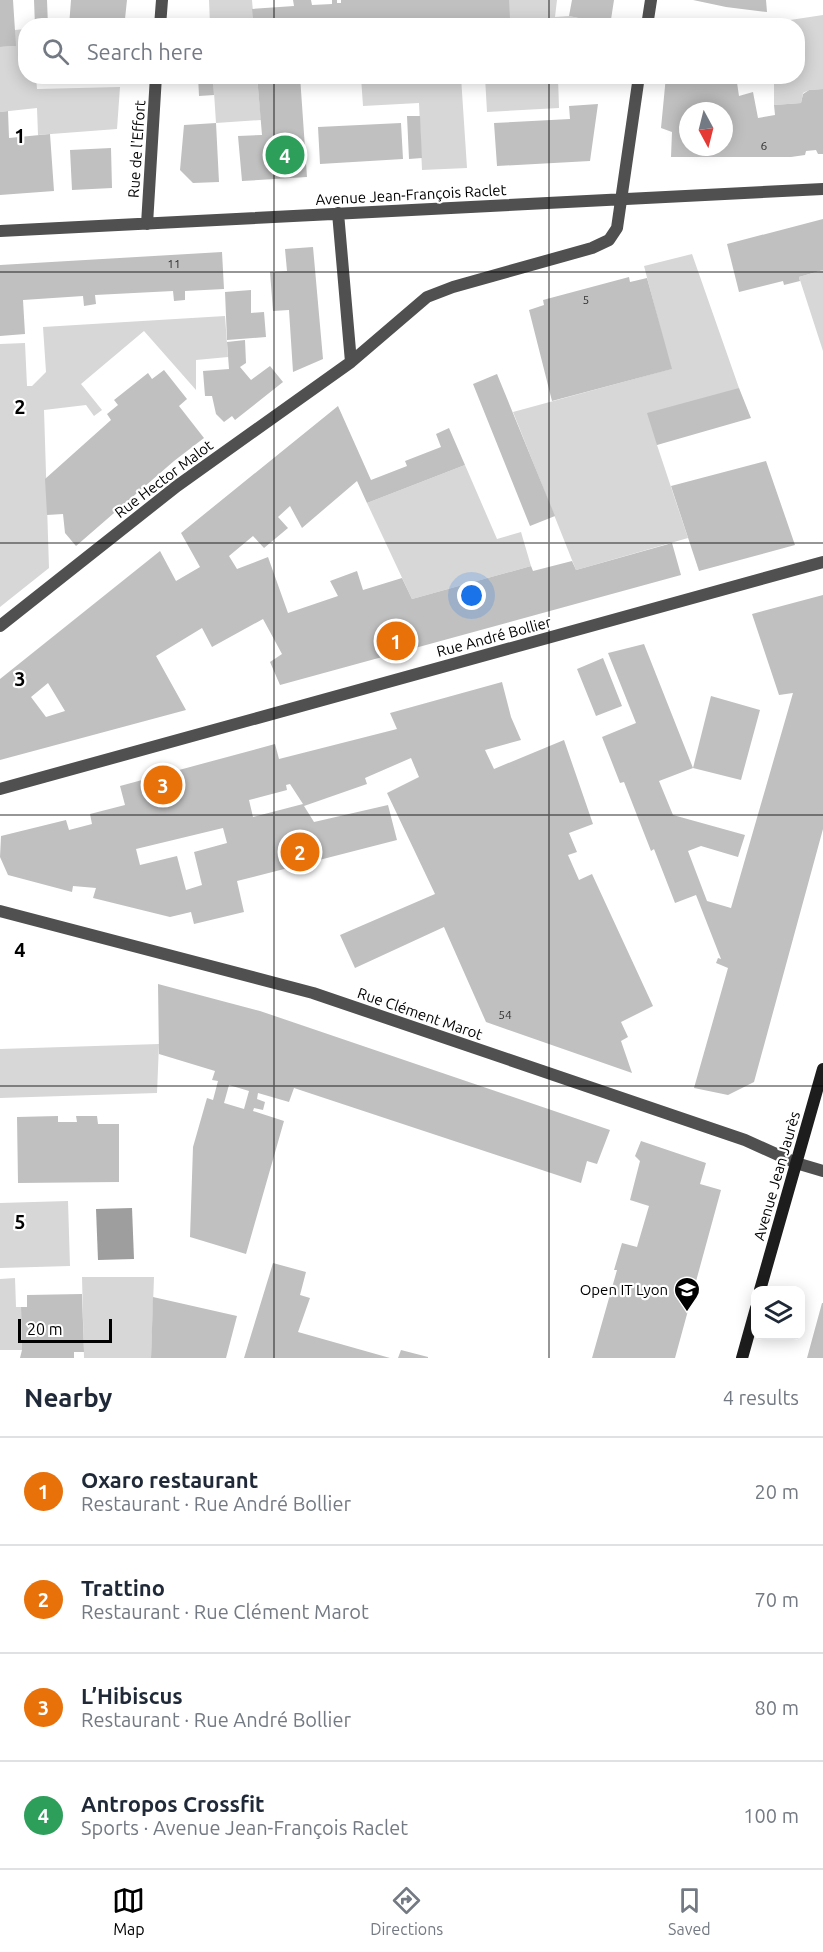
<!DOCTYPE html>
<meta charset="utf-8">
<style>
body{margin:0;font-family:Ubuntu,sans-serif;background:#f2f2f3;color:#1f2937}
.controls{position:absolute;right:18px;bottom:18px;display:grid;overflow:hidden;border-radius:12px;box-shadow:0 3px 15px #0003}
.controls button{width:54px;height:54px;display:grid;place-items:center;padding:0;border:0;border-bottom:2px solid #e0e1e3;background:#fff;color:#1f2937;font:30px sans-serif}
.compass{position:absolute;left:679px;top:102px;width:54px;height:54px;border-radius:50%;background:#fff;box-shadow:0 3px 15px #0003;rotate:173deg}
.scale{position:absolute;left:18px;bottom:15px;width:94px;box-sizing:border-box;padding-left:6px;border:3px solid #000;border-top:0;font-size:16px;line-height:21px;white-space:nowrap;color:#000;-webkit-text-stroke:4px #fff;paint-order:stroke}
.you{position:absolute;left:472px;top:596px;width:21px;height:21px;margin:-15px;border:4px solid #fff;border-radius:50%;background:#1a73e8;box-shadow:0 0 0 9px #1a73e833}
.badge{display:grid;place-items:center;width:39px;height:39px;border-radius:50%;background:#000;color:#fff;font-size:20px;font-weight:700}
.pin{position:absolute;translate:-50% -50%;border:3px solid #fff;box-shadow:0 2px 6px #0006}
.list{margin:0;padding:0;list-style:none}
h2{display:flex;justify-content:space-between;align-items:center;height:78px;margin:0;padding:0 24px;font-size:26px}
h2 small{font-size:20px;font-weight:400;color:#747a83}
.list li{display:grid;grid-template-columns:39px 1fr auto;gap:18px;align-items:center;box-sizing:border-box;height:108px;padding:0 24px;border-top:2px solid #e0e1e3}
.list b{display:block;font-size:22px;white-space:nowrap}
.list p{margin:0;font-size:20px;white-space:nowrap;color:#747a83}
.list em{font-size:20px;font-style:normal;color:#747a83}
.icon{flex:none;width:33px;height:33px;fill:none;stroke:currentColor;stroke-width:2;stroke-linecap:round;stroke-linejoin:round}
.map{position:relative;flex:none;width:823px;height:1358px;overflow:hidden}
.search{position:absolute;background:#fff;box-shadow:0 3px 15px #0003;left:18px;right:18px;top:18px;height:66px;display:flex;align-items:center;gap:15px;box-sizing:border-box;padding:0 21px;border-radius:24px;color:#747a83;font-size:22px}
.sheet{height:510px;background:#fff}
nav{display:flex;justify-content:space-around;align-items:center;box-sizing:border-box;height:84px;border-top:2px solid #e0e1e3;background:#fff;font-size:16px;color:#747a83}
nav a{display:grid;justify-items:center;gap:3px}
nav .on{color:#000}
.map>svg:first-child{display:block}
.green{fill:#d7d7d7}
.water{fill:#9e9e9e}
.building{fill:#c0c0c0;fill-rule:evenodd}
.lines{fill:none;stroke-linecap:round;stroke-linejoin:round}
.minor{stroke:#505050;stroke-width:12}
.secondary{stroke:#1d1d1d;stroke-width:12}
.grid{fill:none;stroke:#000;stroke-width:1.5;stroke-opacity:0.55}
.labels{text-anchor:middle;stroke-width:4.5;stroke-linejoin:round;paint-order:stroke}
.number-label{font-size:12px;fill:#303030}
.street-label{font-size:15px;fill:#000;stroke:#fff}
.poi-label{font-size:15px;fill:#000;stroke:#fff;text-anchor:end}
.grid-label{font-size:20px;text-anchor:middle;font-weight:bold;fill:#000;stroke:#fff;stroke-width:4.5;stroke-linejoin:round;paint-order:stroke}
</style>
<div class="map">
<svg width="823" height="1358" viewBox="0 0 823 1358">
<rect width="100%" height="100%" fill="#fff"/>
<path class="green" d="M209,0H252L254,25H210Z
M509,0H557L555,17L569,16L583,19L582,26L500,25L499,20Z
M823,15V89L809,90L803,93L801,103L774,105V77L798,76V26L791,25L790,20Z
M25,29L26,76L36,77L37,89L120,87L117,129L38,135L37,108L0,112V47L15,46V30Z
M213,77H257L261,120L216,123Z
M361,77H461L467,168L422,170L419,103L363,106Z
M485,77H558L559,108L487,112Z
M692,254L739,388L657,445L688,538L576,570L513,412L671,369L644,266Z
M823,270V351L799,277Z
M225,316L228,357L196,360V390L144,331L81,384L102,410L94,416L86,405L44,410L49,568L0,607V344L25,343L27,386H32L46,372L43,327Z
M465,465L497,539L521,532L531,566L412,599L367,503Z
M159,1044L157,1093L0,1098V1049Z
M68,1201L70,1266L0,1268V1203Z
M82,1277H154L151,1358H84Z
M15,1278L16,1307H21L22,1350H0V1279Z"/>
<path class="water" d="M132,1208L134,1259L98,1260L96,1209Z"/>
<path class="building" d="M0,0H13L16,46L0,47Z
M34,0H47L48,26H35Z
M71,0H127L125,19H120L119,26H69Z
M293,0H311L312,5L332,4V0H337V3H341V0H509L510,19L499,20L500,26H435V24H429V26H254L252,9L294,6Z
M572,0H614L610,26H582L583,19L569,16Z
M693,0H766L767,12L726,7Z
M198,76H213L214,95L199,96Z
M257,76H300L307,177L242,181L238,136L262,135Z
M666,76H736L739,96L753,92L758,118L775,115L774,105L801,103L803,94L809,90L823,89V154H818L816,150L806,151L805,155L791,157H671L672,132L661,128ZM688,111H724V147H688Z
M598,104L590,161L497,166L494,123L570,119L569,106Z
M8,111L9,138L50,134L54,191L0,195V112Z
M407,116H420L422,158L409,159Z
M216,123L219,182L193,183L180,170L184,125Z
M401,123L403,159L320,164L318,127Z
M111,148L112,188L72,190L70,150Z
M823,219V270L799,277L800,281L784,285L783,281L739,292L727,244Z
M313,247L323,359L293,372L289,310L273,311L270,272L287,271L285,249Z
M222,252L224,289L185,291V300L174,301L173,291L95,295L96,304L84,306L83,296L23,300L25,334L0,336V265Z
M629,277L630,282L647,278L672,369L552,401L529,310L544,305L543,300Z
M251,290V313L264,312L266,337L227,340L225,292Z
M245,340L246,363L240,367L251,380L270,366L283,382L235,420L232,416L224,422L216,414L212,396H205L203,371L229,369L227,342Z
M164,370L187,399L179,406L204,438L174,461L76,546L65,533L63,514L47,515L45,479L111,420L107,414L118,405L114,400L148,373L152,379Z
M497,374L555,516L530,526L473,384Z
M739,388L751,418L657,445L647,413Z
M338,406L371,480L407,466L405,461L441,447L436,434L449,428L465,465L367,503L357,481L302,528L290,506L278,517L288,528L264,548L253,536L229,556L237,569L268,557L288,613L338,596L330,581L357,571L363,590L402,578L412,599L531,566L533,571L572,561L576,570L672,543L681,575L280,685L270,662L282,654L263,619L212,647L202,628L156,656L186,710L0,760V679L160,551L176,581L200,567L181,533ZM48,683L65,711L46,717L31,697Z
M766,461L795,545L699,571L671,486Z
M823,595V829L754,1082L728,1095L694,1088L728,968L716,963L718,958L721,959L696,895L675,903L654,849L651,851L624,782L620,783L602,737L636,723L608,653L644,644L693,768L659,781L673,815L745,835L738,857L701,846L688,851L707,901L731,908L793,693L779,695L752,614Z
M603,658L622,706L596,716L577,669Z
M502,682L511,717L521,740L485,750L494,769L564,740L593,824L569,833L577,852L568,855L579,880L592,874L653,1006L621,1022L628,1037L621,1041L632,1073L486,1022L444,927L355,968L340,935L435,894L387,793L419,777L411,758L365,778L367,784L304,806L314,822L388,805L397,840L237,881L244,912L194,924L191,912L170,917L93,898L96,888L73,886L72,892L8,875L0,857L1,836L66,820L69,830L92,824L90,814L125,805L120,786L275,744L279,759L397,729L390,713ZM290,784L303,804L253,817L249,800L287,790L286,785ZM223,828L227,843L194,852L202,885L186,890L177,856L140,865L136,849Z
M711,696L760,710L741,780L693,768Z
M158,984L260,1011L610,1130L597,1164L587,1161L581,1183L294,1088L289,1102L258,1093L257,1099L265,1102L263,1110L254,1108L253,1111L284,1121L246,1254L190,1237L193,1147L207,1098L213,1100L218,1081L212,1080L215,1071L159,1054ZM229,1085L249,1091L244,1109L224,1103Z
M58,1116V1122H77L76,1116H97L98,1124H119V1182L18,1183L17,1117Z
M641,1141L706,1163L700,1184L721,1190L675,1358H592L617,1270H614L622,1243L637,1247L649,1206L630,1200L640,1161L635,1156Z
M273,1263L306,1272L300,1295L310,1298L298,1332L390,1358H244Z
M82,1294L84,1352H74V1358H20L22,1350L21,1307H27V1295Z
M153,1297L237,1316L226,1358H151Z
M823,1303V1358H807L822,1303Z
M401,1350L428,1357V1358H398Z"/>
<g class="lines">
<path class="minor" d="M160,26L162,0
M647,26L651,0
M338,213L351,362
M147,224L156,76
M0,231L823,189
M0,626L177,486L351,362L427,297L453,287L592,248L609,240L617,228L639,76
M0,789L823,562
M0,911L313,993L745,1140L796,1163L823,1171"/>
<path class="secondary" d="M760,1290L823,1069
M742,1358L756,1308"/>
</g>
<path class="grid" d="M274,0V26M549,0V26M274,76V1358M549,76V1358M0,272H823M0,543H823M0,815H823M0,1086H823"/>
<defs>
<symbol id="university-pin" viewBox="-11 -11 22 30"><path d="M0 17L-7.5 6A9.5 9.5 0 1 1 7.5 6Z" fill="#000" stroke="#fff"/><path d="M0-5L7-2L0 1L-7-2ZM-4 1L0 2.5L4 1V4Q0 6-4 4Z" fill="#fff"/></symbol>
</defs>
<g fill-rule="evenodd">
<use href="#university-pin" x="672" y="1275" width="30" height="40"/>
</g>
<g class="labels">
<g class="number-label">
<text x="764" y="150">6</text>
<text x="174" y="268">11</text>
<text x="586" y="304">5</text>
<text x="505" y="1019">54</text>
</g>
<g class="street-label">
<text transform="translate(137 149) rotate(-86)" y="5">Rue de l'Effort</text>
<text transform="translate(411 195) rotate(-3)" y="5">Avenue Jean-François Raclet</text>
<text transform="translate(164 479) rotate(-37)" y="5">Rue Hector Malot</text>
<text transform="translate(494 637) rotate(-15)" y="5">Rue André Bollier</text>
<text transform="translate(420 1014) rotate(19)" y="5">Rue Clément Marot</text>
<text transform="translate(777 1176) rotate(-74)" y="5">Avenue Jean Jaurès</text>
</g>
<g class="poi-label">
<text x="668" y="1295">Open IT Lyon</text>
</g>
</g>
<g class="grid-label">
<text x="20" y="143">1</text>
<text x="20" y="414">2</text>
<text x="20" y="686">3</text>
<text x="20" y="957">4</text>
<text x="20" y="1229">5</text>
</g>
</svg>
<div class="controls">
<button><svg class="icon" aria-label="layers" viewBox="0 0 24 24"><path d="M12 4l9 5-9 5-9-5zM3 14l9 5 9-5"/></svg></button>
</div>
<svg class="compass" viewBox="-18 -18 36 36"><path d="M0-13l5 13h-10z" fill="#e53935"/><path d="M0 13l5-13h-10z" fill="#747a83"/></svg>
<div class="scale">20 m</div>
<div class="you"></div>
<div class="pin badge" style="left:396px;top:641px;background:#e8710a">1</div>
<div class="pin badge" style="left:300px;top:852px;background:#e8710a">2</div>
<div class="pin badge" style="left:163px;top:785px;background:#e8710a">3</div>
<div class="pin badge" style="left:285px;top:155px;background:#2e9e5b">4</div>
<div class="search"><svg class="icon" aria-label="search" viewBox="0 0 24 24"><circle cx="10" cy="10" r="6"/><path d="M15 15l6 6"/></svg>Search here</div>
</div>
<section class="sheet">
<h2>Nearby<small>4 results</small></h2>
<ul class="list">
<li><span class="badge" style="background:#e8710a">1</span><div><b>Oxaro restaurant</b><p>Restaurant · Rue André Bollier</p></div><em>20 m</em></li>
<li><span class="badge" style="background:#e8710a">2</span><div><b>Trattino</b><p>Restaurant · Rue Clément Marot</p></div><em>70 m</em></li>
<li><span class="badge" style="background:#e8710a">3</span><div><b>L’Hibiscus</b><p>Restaurant · Rue André Bollier</p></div><em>80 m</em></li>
<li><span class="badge" style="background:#2e9e5b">4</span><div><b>Antropos Crossfit</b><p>Sports · Avenue Jean-François Raclet</p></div><em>100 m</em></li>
</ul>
</section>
<nav>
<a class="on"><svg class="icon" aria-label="map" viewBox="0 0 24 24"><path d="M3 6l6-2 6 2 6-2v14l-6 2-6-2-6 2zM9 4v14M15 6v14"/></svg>Map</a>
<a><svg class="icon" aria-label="directions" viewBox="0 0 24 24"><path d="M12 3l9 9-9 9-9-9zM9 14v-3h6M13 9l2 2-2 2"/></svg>Directions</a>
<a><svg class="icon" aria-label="saved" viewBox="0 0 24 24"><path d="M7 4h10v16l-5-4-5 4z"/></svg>Saved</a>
</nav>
